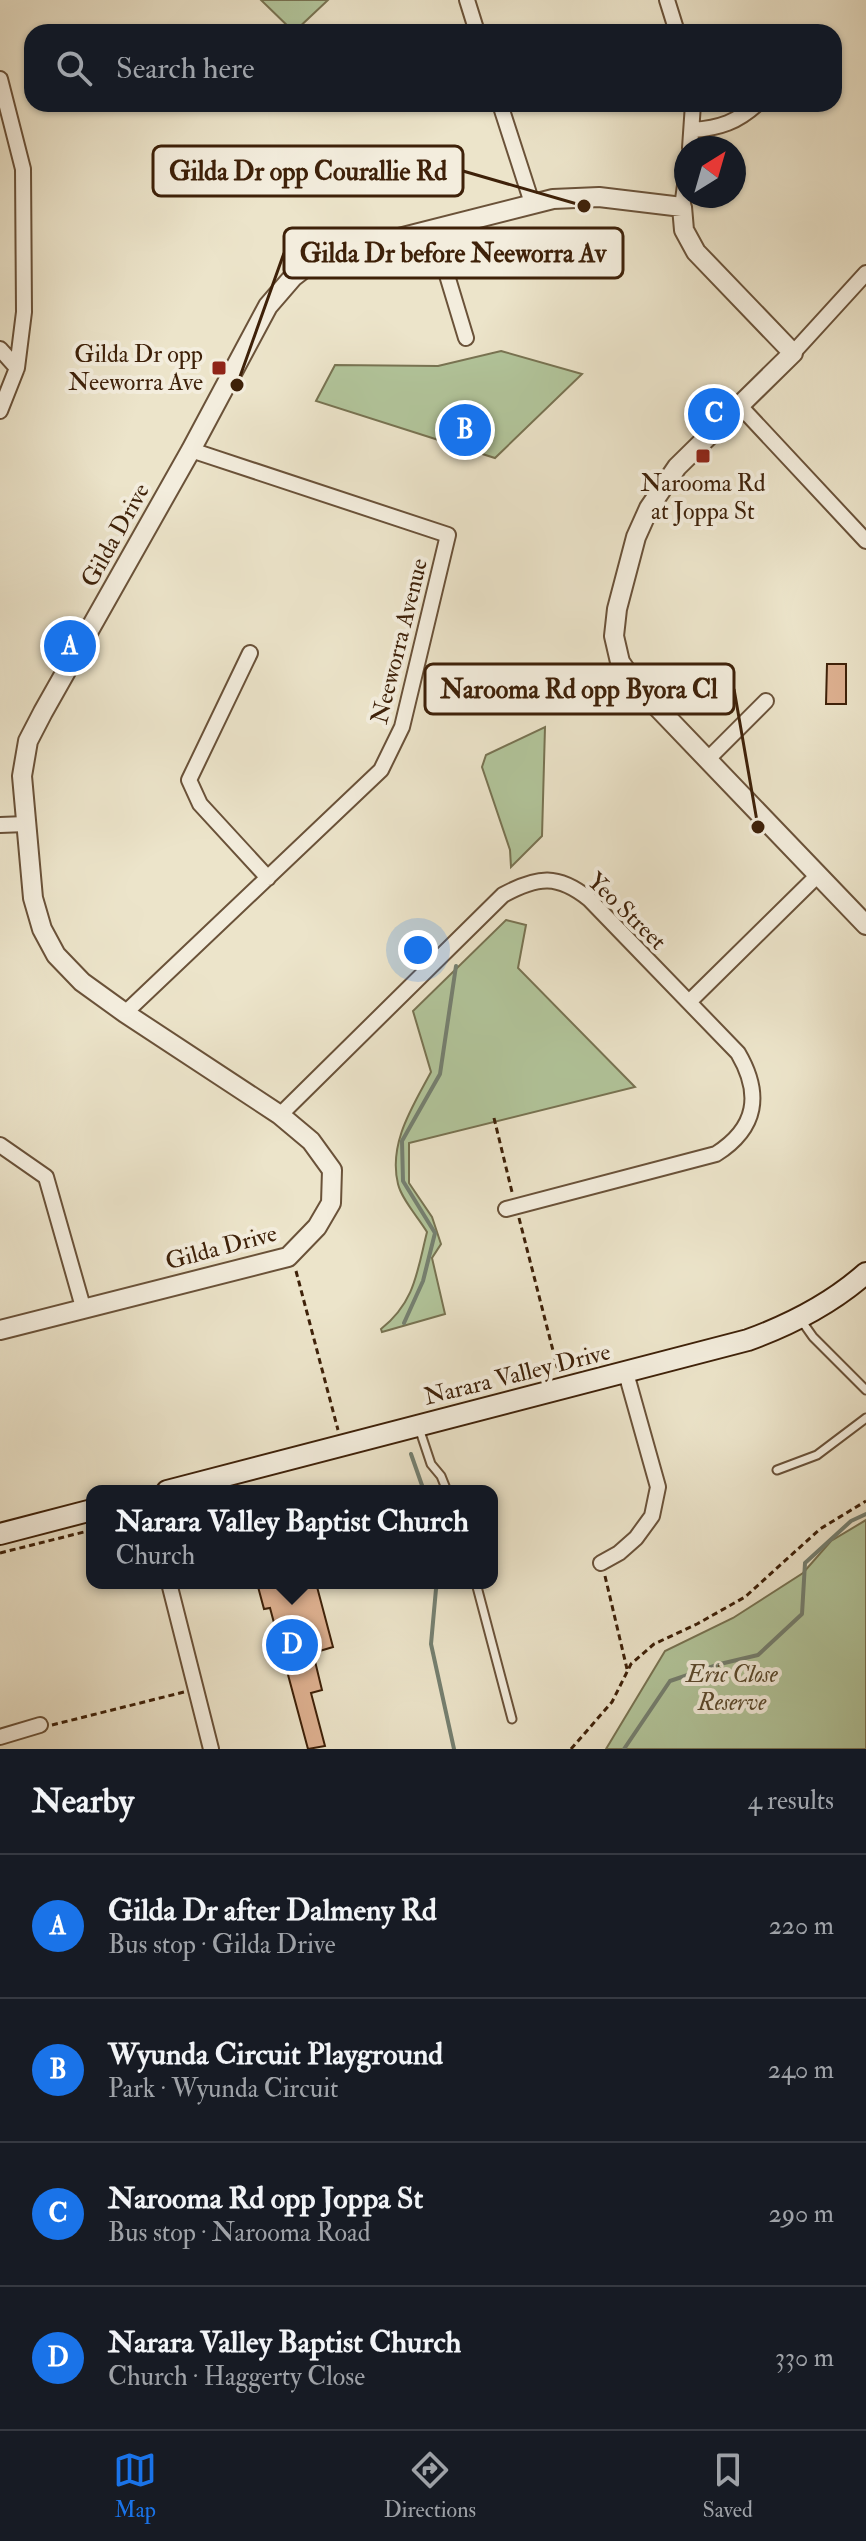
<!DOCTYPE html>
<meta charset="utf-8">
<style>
body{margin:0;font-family:"IM FELL Double Pica",serif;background:#242831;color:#f1f3f6}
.compass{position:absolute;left:674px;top:136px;width:72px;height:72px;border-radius:50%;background:#171b24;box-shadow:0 2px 6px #0004;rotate:37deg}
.you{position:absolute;left:418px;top:950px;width:28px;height:28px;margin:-20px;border:6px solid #fff;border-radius:50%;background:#1a73e8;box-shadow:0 0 0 12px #1a73e833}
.badge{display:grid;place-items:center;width:52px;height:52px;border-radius:50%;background:#1a73e8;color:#fff;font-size:26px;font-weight:700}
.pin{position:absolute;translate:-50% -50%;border:4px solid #fff;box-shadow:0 2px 8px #0006}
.popup{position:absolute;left:86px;top:1485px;width:412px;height:104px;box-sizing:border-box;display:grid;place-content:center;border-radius:16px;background:#171b24;filter:drop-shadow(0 2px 6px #0005);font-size:26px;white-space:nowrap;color:#9ea1a6}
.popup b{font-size:30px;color:#f1f3f6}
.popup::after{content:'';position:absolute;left:50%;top:100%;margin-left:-16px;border:16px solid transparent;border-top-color:#171b24}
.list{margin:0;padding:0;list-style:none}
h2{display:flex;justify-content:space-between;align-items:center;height:104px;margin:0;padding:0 32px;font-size:34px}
h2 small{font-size:26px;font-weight:400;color:#9ea1a6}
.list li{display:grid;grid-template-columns:52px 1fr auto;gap:24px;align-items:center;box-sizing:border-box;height:144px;padding:0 32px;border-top:2px solid #363941}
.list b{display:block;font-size:30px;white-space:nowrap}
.list p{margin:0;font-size:26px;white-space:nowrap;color:#9ea1a6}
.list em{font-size:26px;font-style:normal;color:#9ea1a6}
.icon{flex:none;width:44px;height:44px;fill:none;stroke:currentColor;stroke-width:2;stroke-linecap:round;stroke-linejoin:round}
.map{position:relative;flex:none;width:866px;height:1749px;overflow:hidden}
.search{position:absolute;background:#171b24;box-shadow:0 2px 6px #0004;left:24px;right:24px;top:24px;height:88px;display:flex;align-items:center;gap:20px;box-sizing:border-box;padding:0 28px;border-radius:24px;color:#9ea1a6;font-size:30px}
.sheet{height:680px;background:#171b24}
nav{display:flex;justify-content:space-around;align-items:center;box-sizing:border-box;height:112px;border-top:2px solid #363941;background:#171b24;font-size:22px;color:#9ea1a6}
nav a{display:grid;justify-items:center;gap:4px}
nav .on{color:#1a73e8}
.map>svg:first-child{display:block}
.green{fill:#b2c59b;stroke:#787352;stroke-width:2}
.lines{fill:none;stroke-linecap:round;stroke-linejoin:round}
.stream{stroke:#758071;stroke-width:4}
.building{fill:#deb191;stroke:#3e2109;stroke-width:2}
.service-casing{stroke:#6a5239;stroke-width:11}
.minor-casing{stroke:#6a5239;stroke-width:18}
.tertiary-casing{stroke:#6a5239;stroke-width:22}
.secondary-casing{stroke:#3e2109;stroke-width:24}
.path{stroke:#3e2109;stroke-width:3;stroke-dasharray:6 4;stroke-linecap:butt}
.service{stroke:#f3eddd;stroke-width:7}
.minor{stroke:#f3eddd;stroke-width:14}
.tertiary{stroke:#f3eddd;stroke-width:18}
.secondary{stroke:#f3eddd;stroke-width:20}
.poi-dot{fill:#8f2418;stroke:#f3eddd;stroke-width:3}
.labels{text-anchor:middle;stroke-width:8;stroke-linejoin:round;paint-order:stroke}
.poi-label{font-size:24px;fill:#3e2109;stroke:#f3eddd;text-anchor:end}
.street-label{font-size:24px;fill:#3e2109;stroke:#f3eddd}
.park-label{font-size:24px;font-style:italic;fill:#5b4a2e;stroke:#f3eddd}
.leader{fill:none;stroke:#3e2109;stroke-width:3}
.callout-dot{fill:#3e2109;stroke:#f3eddd;stroke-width:3}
.callout{fill:#f3eddd;stroke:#3e2109;stroke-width:3}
.callout-label{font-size:26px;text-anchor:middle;font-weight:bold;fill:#3e2109}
</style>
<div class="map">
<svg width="866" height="1749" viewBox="0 0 866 1749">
<rect width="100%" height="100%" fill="#ece4ca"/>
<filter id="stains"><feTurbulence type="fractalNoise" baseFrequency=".0025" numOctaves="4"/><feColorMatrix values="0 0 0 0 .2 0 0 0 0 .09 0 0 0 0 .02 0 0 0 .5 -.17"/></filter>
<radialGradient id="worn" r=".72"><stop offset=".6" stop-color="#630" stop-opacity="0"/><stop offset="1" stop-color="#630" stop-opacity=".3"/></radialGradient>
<path class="green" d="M261,0H328L294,32Z
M501,351L582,374L495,458L316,401L335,365L438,366Z
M545,727L542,836L511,867L510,850L482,767L486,755Z
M506,920L526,925L518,968L635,1087L409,1143V1183L432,1217L441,1244L432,1258L445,1314L382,1332L381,1329C415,1302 417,1272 427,1232C418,1217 402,1200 398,1184C388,1143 413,1106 431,1072L413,1011Z
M866,1520V1749H606L665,1651L733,1618L803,1573L831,1541Z"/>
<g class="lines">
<path class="stream" d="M404,1323L423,1281L435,1233L403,1181L402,1141L440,1074L456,966
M411,1454L424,1491
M439,1583L436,1589L431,1644L454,1749
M624,1749L670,1681L720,1664L758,1655L802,1614L805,1563L851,1521L866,1514"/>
</g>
<path class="building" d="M827,664H846V704H826Z
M257,1583H316L333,1647L313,1653L322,1690L311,1693L325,1746L308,1749L270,1608L264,1609Z"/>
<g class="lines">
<defs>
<path id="service" d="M801,1320L813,1337L866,1390
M419,1428L431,1464L441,1476L447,1491
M777,1470L817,1455L866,1418
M476,1583L512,1719"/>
<path id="minor" d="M467,0L477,32
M667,0L677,32
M0,79L23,169L24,312L17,368L0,411
M500,104L532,203
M693,130C720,128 737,122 757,104
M690,148L693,104
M682,207L686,178
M433,229L466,338
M0,349L17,368
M793,353L866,273
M739,405L866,541
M250,653L189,780L200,804L268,878
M708,759L766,701
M0,825L26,824
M689,1002L818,875
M125,1013L381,770L402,727L448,535L191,450
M280,1115L503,895C538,876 558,874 589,899L738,1053C762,1094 757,1128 716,1154L506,1209
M0,1145L46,1177L83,1307
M601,1563L619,1553L636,1538L652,1516L658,1487L626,1373
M169,1583L211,1749
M0,1737L40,1725"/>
<path id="tertiary" d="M0,1330L288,1257L317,1227L331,1203L332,1170L311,1141L280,1115L125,1013L82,982L56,955L42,929L33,898L22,776L28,741L43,712L191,450L268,306L293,277L306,267L332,255L553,199L599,197L682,207L684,230L696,252L793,353L677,467L649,508L636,537L617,609L614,636L620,662L636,685L866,925"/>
<path id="secondary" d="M167,1491L748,1340C792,1324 831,1304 866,1273
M0,1534L92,1510"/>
</defs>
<use href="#service" class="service-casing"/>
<use href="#minor" class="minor-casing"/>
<use href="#tertiary" class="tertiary-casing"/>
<use href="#secondary" class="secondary-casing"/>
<path class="path" d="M494,1118L512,1192
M519,1218L559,1374
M296,1271L338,1430
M0,1553L92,1530
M605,1576L627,1669
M52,1725L184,1692
M571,1749L612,1702L631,1664L654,1644L697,1624L745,1597L820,1529L866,1501"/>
<use href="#service" class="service"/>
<use href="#minor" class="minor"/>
<use href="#tertiary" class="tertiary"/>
<use href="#secondary" class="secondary"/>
</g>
<g class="poi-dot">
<rect x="211" y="360" width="16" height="16" rx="4"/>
<rect x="695" y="448" width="16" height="16" rx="4"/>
</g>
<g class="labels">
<g class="poi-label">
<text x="203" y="362">Gilda Dr opp<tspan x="203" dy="28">Neeworra Ave</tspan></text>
<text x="703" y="491" text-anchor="middle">Narooma Rd<tspan x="703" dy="28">at Joppa St</tspan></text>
</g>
<g class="street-label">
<text transform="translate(115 535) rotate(-61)" y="8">Gilda Drive</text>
<text transform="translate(399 641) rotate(-76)" y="8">Neeworra Avenue</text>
<text transform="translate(627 911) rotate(44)" y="8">Yeo Street</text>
<text transform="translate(221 1247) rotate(-15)" y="8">Gilda Drive</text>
<text transform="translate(517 1374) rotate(-14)" y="8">Narara Valley Drive</text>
</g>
<g class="park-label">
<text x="732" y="1682">Eric Close<tspan x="732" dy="28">Reserve</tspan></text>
</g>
</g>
<path class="leader" d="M584 206L463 171M237 385L284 253M758 827L734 689"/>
<g class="callout-dot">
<circle cx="584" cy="206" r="8"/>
<circle cx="237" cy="385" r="8"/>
<circle cx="758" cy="827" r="8"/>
</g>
<g class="callout">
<rect x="153" y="146" width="310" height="50" rx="8"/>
<rect x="284" y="228" width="339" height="50" rx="8"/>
<rect x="425" y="664" width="309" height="50" rx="8"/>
</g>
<g class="callout-label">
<text x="308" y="180">Gilda Dr opp Courallie Rd</text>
<text x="453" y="262">Gilda Dr before Neeworra Av</text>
<text x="579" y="698">Narooma Rd opp Byora Cl</text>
</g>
<rect width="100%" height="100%" filter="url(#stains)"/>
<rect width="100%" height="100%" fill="url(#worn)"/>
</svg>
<svg class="compass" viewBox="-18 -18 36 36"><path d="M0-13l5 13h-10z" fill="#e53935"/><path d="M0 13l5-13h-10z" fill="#9ea1a6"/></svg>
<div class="you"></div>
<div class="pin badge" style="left:70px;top:646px">A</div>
<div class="pin badge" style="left:465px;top:430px">B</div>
<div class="pin badge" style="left:714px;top:414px">C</div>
<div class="pin badge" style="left:292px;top:1645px">D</div>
<div class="popup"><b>Narara Valley Baptist Church</b>Church</div>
<div class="search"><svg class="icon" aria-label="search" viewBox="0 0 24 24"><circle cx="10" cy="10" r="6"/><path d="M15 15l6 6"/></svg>Search here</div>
</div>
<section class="sheet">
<h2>Nearby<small>4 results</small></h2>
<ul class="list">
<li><span class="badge">A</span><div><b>Gilda Dr after Dalmeny Rd</b><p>Bus stop · Gilda Drive</p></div><em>220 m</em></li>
<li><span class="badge">B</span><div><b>Wyunda Circuit Playground</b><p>Park · Wyunda Circuit</p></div><em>240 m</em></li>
<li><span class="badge">C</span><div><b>Narooma Rd opp Joppa St</b><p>Bus stop · Narooma Road</p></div><em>290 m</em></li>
<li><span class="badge">D</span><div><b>Narara Valley Baptist Church</b><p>Church · Haggerty Close</p></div><em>330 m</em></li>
</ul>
</section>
<nav>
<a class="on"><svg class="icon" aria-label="map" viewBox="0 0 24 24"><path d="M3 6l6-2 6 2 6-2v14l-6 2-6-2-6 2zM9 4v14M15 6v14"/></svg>Map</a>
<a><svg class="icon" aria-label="directions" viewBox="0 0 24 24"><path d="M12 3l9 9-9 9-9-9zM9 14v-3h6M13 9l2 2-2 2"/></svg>Directions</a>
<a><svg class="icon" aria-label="saved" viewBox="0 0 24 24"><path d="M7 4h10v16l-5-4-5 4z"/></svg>Saved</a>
</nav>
